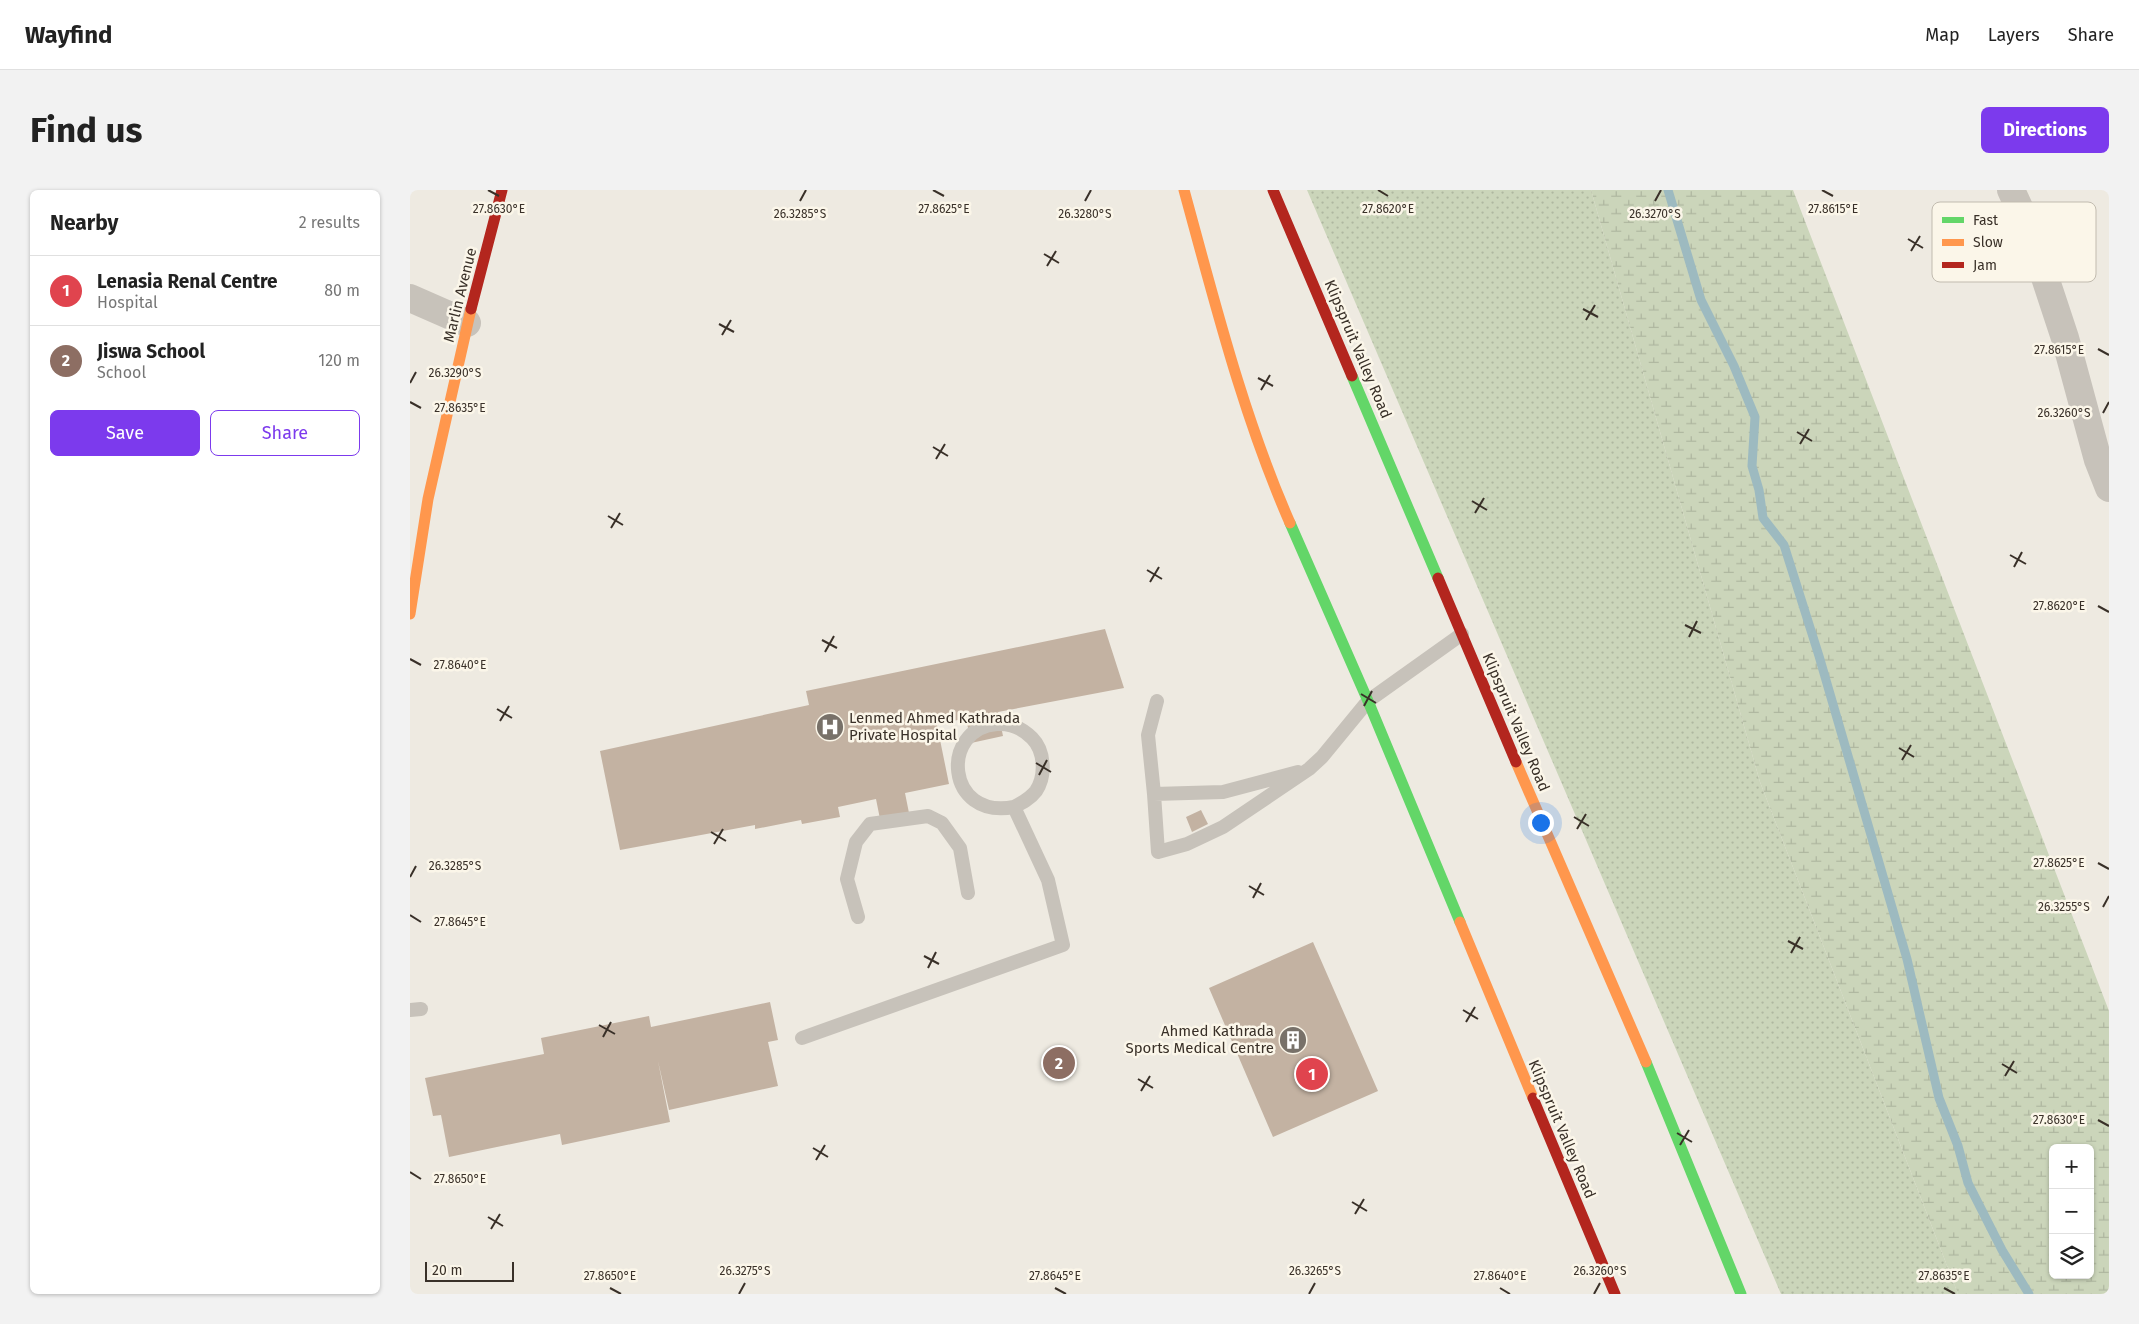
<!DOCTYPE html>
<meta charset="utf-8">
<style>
body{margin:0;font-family:"Fira Sans",sans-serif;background:#f2f2f2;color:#222}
.controls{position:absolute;right:15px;bottom:15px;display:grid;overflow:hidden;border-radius:8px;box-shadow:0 1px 4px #0004}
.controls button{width:45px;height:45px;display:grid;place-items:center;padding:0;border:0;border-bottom:1px solid #e0e0e0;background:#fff;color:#222;font:25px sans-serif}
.scale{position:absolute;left:15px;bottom:12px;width:89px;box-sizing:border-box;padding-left:5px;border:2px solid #393028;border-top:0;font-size:14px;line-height:18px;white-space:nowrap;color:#393028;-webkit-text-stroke:4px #fbf6e9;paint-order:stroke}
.you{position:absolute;left:1130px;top:632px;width:18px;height:18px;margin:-12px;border:4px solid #fff;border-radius:50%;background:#1a73e8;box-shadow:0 0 0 8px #1a73e833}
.badge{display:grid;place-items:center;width:32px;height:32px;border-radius:50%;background:#7c3aed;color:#fff;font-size:16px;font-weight:700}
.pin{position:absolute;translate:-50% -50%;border:2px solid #fff;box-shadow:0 1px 5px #0006}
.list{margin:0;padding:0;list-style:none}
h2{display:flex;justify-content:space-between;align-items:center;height:65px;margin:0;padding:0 20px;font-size:21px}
h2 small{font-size:16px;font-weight:400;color:#767676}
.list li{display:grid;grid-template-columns:32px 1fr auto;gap:15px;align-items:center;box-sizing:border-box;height:70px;padding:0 20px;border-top:1px solid #e0e0e0}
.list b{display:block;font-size:19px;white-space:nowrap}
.list p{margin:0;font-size:16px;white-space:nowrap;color:#767676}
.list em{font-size:16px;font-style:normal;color:#767676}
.actions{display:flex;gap:10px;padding:15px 20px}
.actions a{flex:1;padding:11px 0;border:1px solid #7c3aed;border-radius:8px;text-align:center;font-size:18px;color:#7c3aed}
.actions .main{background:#7c3aed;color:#fff}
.icon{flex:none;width:28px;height:28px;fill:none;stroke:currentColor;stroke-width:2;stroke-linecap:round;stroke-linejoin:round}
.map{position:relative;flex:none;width:1699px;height:1104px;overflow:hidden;border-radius:8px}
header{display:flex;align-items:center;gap:30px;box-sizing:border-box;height:70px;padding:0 25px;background:#fff;border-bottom:1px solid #e0e0e0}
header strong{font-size:24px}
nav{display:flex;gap:28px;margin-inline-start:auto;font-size:18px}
.intro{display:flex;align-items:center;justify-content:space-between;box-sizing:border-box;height:120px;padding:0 30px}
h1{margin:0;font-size:35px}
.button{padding:12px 22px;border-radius:8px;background:#7c3aed;color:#fff;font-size:18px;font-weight:700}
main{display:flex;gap:30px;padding:0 30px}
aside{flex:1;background:#fff;border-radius:8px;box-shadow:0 1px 4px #0004}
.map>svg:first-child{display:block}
.grass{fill:url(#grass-dots)}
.wetland{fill:url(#wetland-marsh);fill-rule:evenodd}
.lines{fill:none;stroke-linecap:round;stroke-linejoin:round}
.stream{stroke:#9dbac0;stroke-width:9}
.building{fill:#c3b2a2}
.lane{stroke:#c7c2ba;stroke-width:14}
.street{stroke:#c7c2ba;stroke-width:28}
.fast{stroke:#63d668;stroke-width:11}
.slow{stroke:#ff974d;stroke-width:11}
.jam{stroke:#b3261e;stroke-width:11}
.ticks{fill:none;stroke:#393028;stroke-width:2}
.labels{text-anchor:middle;stroke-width:5;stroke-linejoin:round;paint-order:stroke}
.street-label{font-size:15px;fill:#393028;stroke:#fbf6e9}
.poi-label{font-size:15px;fill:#393028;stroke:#fbf6e9;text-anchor:start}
.key{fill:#fbf6e9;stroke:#c1bbaf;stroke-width:1}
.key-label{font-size:14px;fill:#393028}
.ticks-label{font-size:12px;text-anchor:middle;fill:#393028;stroke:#fbf6e9;stroke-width:5;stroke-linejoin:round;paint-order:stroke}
</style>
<header>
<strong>Wayfind</strong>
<nav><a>Map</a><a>Layers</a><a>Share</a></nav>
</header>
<div class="intro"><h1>Find us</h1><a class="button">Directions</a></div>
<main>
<aside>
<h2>Nearby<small>2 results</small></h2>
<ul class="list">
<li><span class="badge" style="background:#e0444e">1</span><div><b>Lenasia Renal Centre</b><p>Hospital</p></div><em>80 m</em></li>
<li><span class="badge" style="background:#8d6e63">2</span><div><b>Jiswa School</b><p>School</p></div><em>120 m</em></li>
</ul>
<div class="actions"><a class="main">Save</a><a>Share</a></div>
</aside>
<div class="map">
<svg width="1699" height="1104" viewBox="0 0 1699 1104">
<defs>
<pattern id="grass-dots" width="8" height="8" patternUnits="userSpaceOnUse" patternTransform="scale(1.25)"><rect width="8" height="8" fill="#cbd5ba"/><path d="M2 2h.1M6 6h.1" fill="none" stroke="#afb7a0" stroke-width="1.8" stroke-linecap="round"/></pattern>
<pattern id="wetland-marsh" width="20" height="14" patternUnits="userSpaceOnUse" patternTransform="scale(1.25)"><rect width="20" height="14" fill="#cbd5ba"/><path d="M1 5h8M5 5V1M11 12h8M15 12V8" fill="none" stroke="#afb7a0"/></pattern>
</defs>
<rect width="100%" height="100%" fill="#eeeae1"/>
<path class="grass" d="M897,0H1181L1350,592L1548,1104H1371Z"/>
<path class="wetland" d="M1181,0H1383L1699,821V1104H1548L1350,592ZM1643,958H1680V1085H1643Z"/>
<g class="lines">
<path class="stream" d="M1258,0L1291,110L1324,176L1345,227L1342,276L1349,300L1353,328L1374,355L1409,466L1497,769L1529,908L1548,956L1558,993L1592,1060L1619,1104"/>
</g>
<path class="building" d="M695,439L714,498L588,522L593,546L561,553L556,528L527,535L539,594L495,603L501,633L472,639L466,609L428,617L430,627L392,634L391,630L345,639V635L210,660L190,561L399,515L396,501Z
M791,620L798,634L782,642L776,627Z
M903,752L968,901L863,947L799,798Z
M360,812L368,850L358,852L368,896L259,920L248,871L260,932L152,955L150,944L39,967L31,925L23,926L15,888L134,864L131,848L239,826L241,837Z"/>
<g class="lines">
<path class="lane" d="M747,511L738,545L744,604L748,662L777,654L813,637L899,579L912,567L958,511L1052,444
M744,604L813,602L888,582
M448,727L437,689L446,652L460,634L518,626L532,633L550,658L558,703
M0,820L11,819
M392,848L653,755L638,690L604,617C535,630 530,538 587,534C601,533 612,538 622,548C635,561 636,586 626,601C620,609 612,613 604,617"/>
<path class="street" d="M1601,0L1619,39L1655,148L1688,270L1699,298
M0,108L57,133"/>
<path class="fast" d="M942,186L1028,388
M880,333L958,511L1050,732
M1236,872L1331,1104"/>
<path class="slow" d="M774,0C805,113 833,226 880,333
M0,424L18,309L61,119
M1106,572L1236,872
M1050,732L1123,908"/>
<path class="jam" d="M863,0L942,186
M61,119L92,0
M1028,388L1106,572
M1123,908L1205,1104"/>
</g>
<path class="ticks" d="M78,0L89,6M523,0L534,6M968,0L978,6M1412,0L1423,6M390,11L396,0M675,11L681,0M1245,11L1251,0M1498,49L1513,58M1501,61L1510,46M634,64L649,73M637,76L646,61M1173,119L1188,127M1176,130L1185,115M309,134L324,142M312,145L321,130M1688,159L1699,165M848,188L863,196M0,193L6,182M851,200L860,185M0,212L11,218M1693,223L1699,212M1387,242L1402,251M1390,254L1399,239M523,257L538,266M526,269L535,254M1062,311L1077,320M1065,323L1074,308M198,326L213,335M201,338L210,323M1600,365L1616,374M1604,377L1612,362M737,380L752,389M740,392L749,377M1688,416L1699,422M1275,435L1291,443M1279,447L1287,431M412,450L427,458M415,462L424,446M0,469L11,475M951,504L966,513M954,516L962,501M87,519L102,528M90,531L99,516M1489,558L1504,567M1492,570L1501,555M626,573L641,582M629,585L637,570M1164,627L1179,636M1167,639L1176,624M301,642L316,651M304,654L313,639M1688,673L1699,679M0,687L6,676M839,696L854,705M843,708L851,693M1693,717L1699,706M0,725L11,732M1378,751L1393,759M1381,763L1390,747M514,766L529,774M518,778L526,762M1053,820L1068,829M1056,832L1065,817M189,835L205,844M193,847L201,832M1592,874L1607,883M1595,886L1604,871M728,889L743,898M731,901L740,886M1688,930L1699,936M1267,943L1282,952M1270,955L1279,940M403,958L418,967M406,970L415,955M0,982L11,989M942,1012L957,1021M945,1024L954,1009M78,1027L93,1036M81,1039L90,1024M200,1098L211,1104M645,1098L656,1104M1090,1098L1100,1104M1534,1098L1545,1104M329,1104L335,1093M899,1104L905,1093M1184,1104L1190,1093"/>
<defs>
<symbol id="hospital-disc" viewBox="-11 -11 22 22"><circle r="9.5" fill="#787169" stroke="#fbf6e9"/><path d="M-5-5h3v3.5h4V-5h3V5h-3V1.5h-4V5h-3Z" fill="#fff"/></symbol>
<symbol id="building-disc" viewBox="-11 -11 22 22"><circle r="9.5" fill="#787169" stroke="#fbf6e9"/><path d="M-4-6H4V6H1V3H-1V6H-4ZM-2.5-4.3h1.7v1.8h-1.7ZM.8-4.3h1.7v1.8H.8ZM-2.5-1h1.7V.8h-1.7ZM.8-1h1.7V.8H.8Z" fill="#fff"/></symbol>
</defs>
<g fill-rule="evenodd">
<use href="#hospital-disc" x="404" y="521" width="32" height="32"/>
<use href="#building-disc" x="867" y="834" width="32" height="32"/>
</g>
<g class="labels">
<g class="street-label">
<text transform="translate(50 105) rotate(-76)" y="5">Marlin Avenue</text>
<text transform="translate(948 159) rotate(67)" y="5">Klipspruit Valley Road</text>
<text transform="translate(1106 532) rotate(67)" y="5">Klipspruit Valley Road</text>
<text transform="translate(1152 939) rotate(67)" y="5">Klipspruit Valley Road</text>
</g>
<g class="poi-label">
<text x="439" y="533">Lenmed Ahmed Kathrada<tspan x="439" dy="17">Private Hospital</tspan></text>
<text x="864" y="846" text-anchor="end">Ahmed Kathrada<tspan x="864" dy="17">Sports Medical Centre</tspan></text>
</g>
</g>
<rect x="1522" y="12" width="164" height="80" rx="8" class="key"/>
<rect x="1532" y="27" width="22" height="6" fill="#63d668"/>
<rect x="1532" y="49" width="22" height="7" fill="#ff974d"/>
<rect x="1532" y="72" width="22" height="6" fill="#b3261e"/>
<g class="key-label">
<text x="1563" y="35">Fast</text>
<text x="1563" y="57">Slow</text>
<text x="1563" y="80">Jam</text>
</g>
<g class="ticks-label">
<text x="89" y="23">27.8630°E</text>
<text x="534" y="23">27.8625°E</text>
<text x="978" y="23">27.8620°E</text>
<text x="1423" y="23">27.8615°E</text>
<text x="390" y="28">26.3285°S</text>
<text x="675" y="28">26.3280°S</text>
<text x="1245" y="28">26.3270°S</text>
<text x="1649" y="164">27.8615°E</text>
<text x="45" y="187">26.3290°S</text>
<text x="50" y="222">27.8635°E</text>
<text x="1654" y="227">26.3260°S</text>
<text x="1649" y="420">27.8620°E</text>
<text x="50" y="479">27.8640°E</text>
<text x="1649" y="677">27.8625°E</text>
<text x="45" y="680">26.3285°S</text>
<text x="1654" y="721">26.3255°S</text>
<text x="50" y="736">27.8645°E</text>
<text x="1649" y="934">27.8630°E</text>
<text x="50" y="993">27.8650°E</text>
<text x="335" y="1085">26.3275°S</text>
<text x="905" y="1085">26.3265°S</text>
<text x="1190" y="1085">26.3260°S</text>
<text x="200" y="1090">27.8650°E</text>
<text x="645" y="1090">27.8645°E</text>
<text x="1090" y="1090">27.8640°E</text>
<text x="1534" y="1090">27.8635°E</text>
</g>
</svg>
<div class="controls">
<button>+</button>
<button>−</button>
<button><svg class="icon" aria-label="layers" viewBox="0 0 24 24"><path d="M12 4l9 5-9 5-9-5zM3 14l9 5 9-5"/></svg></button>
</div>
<div class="scale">20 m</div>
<div class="you"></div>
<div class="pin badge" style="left:902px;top:884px;background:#e0444e">1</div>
<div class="pin badge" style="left:649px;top:873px;background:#8d6e63">2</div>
</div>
</main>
